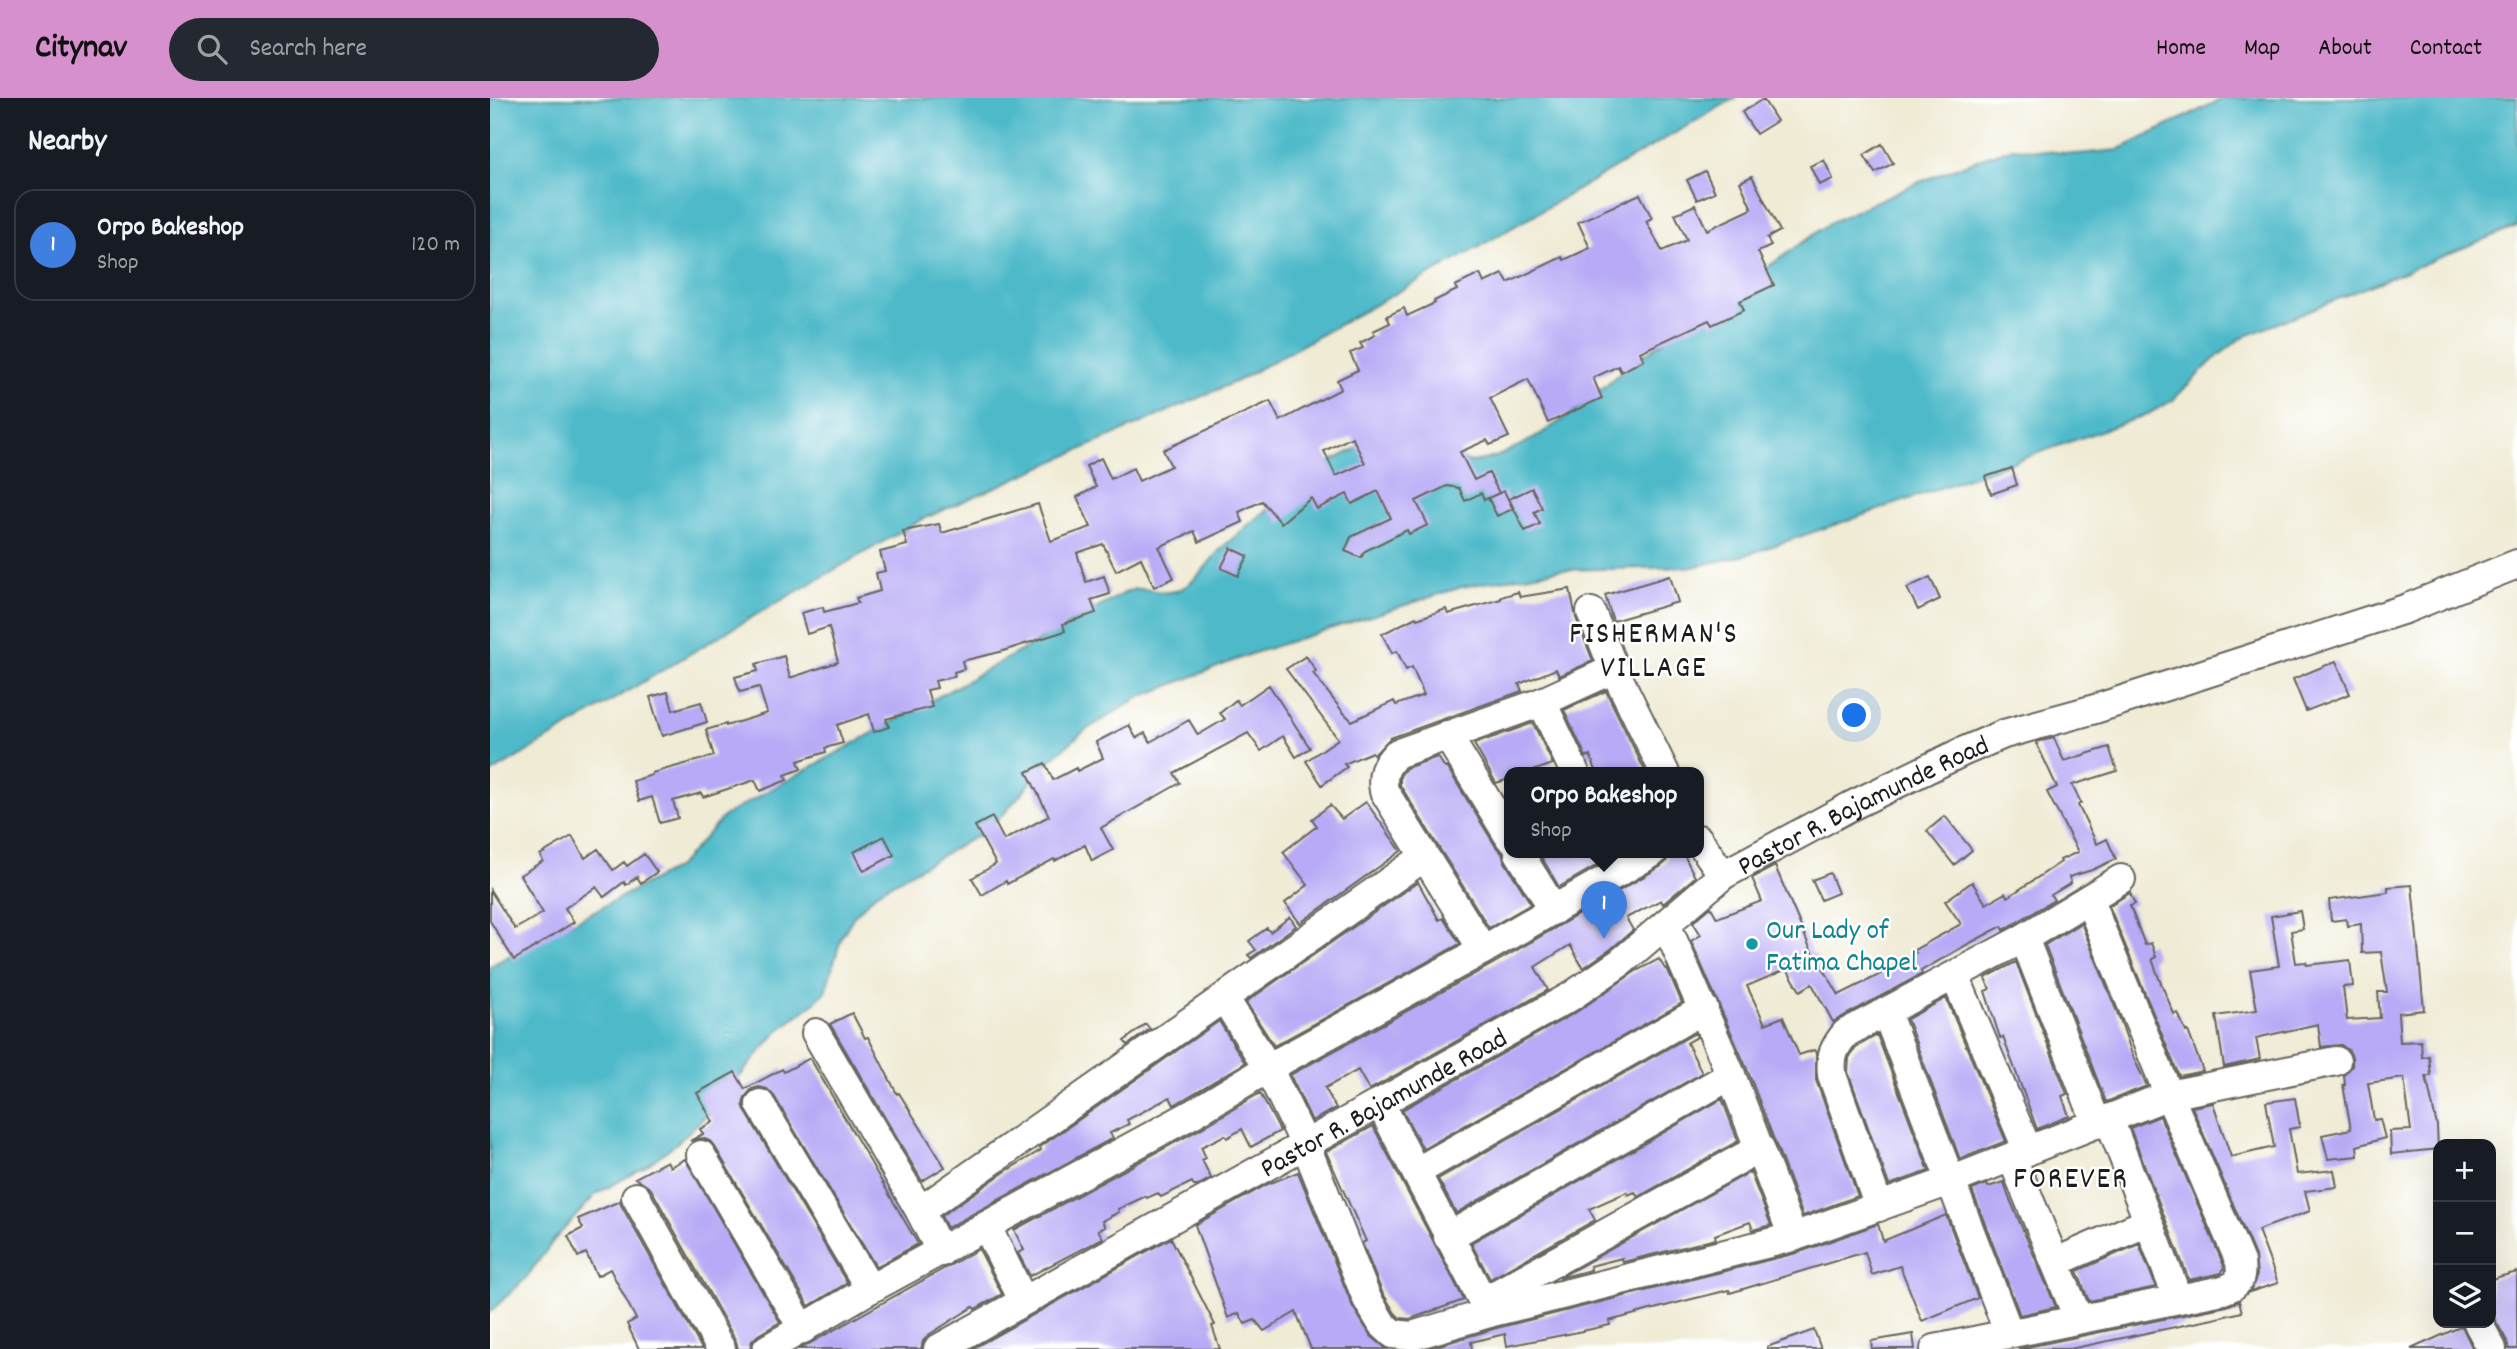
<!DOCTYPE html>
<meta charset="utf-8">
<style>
body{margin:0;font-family:Dekko,sans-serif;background:#242831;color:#f1f3f6}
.controls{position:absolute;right:21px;bottom:21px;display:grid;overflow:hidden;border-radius:14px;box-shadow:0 7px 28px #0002}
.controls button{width:63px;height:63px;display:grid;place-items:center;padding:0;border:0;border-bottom:2px solid #363941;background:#171b24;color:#f1f3f6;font:35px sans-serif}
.you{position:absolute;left:1365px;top:618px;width:24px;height:24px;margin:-18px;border:5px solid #fff;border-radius:50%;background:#1a73e8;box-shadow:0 0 0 10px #1a73e833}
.badge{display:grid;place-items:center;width:46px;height:46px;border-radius:50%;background:#d690ce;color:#fff;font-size:23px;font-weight:700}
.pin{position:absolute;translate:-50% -58px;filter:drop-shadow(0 2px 4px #0008)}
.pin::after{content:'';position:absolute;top:37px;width:24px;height:21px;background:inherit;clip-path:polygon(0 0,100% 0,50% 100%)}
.popup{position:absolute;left:1014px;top:669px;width:200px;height:91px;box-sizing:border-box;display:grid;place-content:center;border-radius:14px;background:#171b24;filter:drop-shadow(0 2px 5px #0005);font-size:23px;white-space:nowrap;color:#9ea1a6}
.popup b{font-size:26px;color:#f1f3f6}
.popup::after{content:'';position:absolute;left:50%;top:100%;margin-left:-14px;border:14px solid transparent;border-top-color:#171b24}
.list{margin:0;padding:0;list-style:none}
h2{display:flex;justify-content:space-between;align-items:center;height:91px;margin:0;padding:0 28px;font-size:30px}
h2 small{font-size:23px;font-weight:400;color:#9ea1a6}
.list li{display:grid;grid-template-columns:46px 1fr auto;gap:21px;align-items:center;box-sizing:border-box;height:112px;margin:0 14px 14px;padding:0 14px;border:2px solid #363941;border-radius:21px}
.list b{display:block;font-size:26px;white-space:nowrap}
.list p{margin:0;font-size:23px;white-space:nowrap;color:#9ea1a6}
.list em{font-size:23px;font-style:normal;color:#9ea1a6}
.icon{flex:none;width:38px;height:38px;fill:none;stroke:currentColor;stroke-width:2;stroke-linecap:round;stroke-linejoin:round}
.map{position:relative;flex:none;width:2027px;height:1251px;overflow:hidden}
header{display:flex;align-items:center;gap:42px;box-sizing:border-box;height:98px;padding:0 35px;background:#d690ce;color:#111}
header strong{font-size:33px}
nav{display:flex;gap:38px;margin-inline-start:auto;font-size:24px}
.search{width:490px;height:63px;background:#242831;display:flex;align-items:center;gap:18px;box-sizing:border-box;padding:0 24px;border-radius:38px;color:#9ea1a6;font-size:26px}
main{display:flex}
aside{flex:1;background:#171b24}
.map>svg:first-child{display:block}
.water{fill:#4db9c9;stroke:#346a72;stroke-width:2}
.building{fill:#b8aaf6;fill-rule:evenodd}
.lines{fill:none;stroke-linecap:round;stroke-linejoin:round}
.minor-casing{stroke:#66645d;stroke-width:32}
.minor{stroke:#fff;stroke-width:28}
.culture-dot{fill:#0f9aa8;stroke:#fff;stroke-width:2.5}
.labels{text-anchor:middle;stroke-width:5;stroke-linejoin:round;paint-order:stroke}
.street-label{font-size:28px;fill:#1c1c1c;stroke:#fff}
.culture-label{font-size:28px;fill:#0d838f;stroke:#fff;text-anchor:start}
.neighbourhood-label{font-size:30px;letter-spacing:2px;fill:#1c1c1c;stroke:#fff}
</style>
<header>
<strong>Citynav</strong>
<div class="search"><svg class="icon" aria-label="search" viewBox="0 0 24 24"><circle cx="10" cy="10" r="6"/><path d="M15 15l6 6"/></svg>Search here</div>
<nav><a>Home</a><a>Map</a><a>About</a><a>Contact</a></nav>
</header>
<main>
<aside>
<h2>Nearby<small></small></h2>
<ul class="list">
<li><span class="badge" style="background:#3f7fe0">1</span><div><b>Orpo Bakeshop</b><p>Shop</p></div><em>120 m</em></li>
</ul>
</aside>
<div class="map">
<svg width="2027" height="1251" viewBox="0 0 2027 1251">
<rect width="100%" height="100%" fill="#fff"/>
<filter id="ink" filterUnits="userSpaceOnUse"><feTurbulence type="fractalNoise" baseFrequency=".0143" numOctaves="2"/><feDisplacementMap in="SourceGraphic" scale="14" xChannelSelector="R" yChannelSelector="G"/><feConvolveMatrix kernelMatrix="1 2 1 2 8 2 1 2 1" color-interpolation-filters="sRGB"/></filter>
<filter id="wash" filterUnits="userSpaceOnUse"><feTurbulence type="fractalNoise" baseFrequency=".00686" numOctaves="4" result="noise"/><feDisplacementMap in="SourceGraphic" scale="28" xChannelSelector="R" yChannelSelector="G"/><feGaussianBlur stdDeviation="1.57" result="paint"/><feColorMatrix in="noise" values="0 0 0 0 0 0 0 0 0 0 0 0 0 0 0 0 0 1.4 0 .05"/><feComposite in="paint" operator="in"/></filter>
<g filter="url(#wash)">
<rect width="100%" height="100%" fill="#f0ebd5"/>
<path class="water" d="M0,0H1245L975,157L747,283L433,421L238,533L0,676Z
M1734,0H2027V128L1751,240L1722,263L1683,302L1658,316L1388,412L1256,457L1203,469L1068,472L972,489L761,556L650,599L594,633L557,665L513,717L492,735L387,794L364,818L352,838L335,894L324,905L288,933L219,1015L188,1044L155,1069L106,1096L64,1142L35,1181L0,1214V868L188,769L234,718L255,706L638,493C656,486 673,500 691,491C709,482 719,462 733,449C768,417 807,389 845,361L877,345L983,364L1006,359L1041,342L1087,312L1133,272L1341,124L1422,87L1494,59L1523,50L1587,56L1628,52Z"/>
<g id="blocks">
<path class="building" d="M1273,1L1287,23L1266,36L1252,14Z
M1392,46L1403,65L1385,75L1374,57Z
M1334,62L1343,81L1329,87L1320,68Z
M1215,73L1225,94L1207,102L1197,82Z
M1262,78L1290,133L1277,140L1281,148L1268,154L1284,187L1250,203L1254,212L1222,227L1219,222L1150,254L1154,262L1131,274L1128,268L1103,280L1112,300L1058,325L1038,281L1000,300L1019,339L1000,347L997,342L970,354L984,382L999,375L1009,395L994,402L991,395L975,403L969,390L957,388L926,403L938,427L919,436L917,432L875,453L871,460L855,453L861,439L901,420L888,393L862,406L857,396L827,411L821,400L791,425L772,403L749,414L753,424L709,444L704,433L669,449L684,480L664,489L651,460L626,473L613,446L587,455L596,484L614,478L620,496L601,502L606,515L573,526L575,533L510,554L472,563L474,571L464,574L465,578L445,583L447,590L437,592L442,609L396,621L399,629L384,634L379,616L347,627L353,645L335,650L336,654L308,663L311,671L295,677L297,682L270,693L265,682L213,699L211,695L183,703L188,720L170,725L162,699L149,703L143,683L162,677V675L224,658L216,632L236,626V628L277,615L269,589L250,594L245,579L268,573L266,566L294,558L300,580L348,564L339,529L317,536L311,515L333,509L334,514L368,505L366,500L390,493L386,475L395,473L390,454L417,447L413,433L449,426L452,435L548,406L561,443L601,429L587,399L606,389L596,368L611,360L621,381L643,370L649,383L681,368L673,352L780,303L790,323L851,291L847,282L868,272L860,255L873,250L870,245L885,237L883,233L900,225L897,218L914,210L917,218L945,205L944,203L967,192L965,188L990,176L994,185L1013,176L1018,185L1072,159L1074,162L1100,150L1088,124L1150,96L1162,120L1156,123L1172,153L1197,142L1185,116L1205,107L1217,132L1262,111L1250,84ZM862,339L875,365L846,378L834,353Z
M1522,370L1527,387L1501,396L1495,379Z
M1042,390L1052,410L1044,414L1050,426L1035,433L1019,401Z
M1014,393L1023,411L1007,418L998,400Z
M741,450L758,458L748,478L731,470Z
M1180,478L1188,504L1123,523L1115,497Z
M1440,479L1450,501L1428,512L1417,490Z
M1080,491L1086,520L1103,563L1069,578L1066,571L1029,586L1032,593L900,640L884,657L882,654L854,666L857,669L832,687L816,663L848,641L796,571L816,558L826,573L823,575L853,614L862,623L904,603L906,607L934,597L922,569L916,572L907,553L902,555L892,536L926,519L927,521L956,511L958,516L1011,501V499L1028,494L1030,499Z
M1846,563L1860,596L1816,613L1803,581Z
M779,587L820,650L806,659L793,638L771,653L758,635L684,675L690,685L611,730L623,752L602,763L595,747L565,763L564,761L517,786L516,783L492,797L482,780L506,766L485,728L502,719L514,742L559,718L537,674L555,665L563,682L586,670L587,673L613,660L606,644L639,627L646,640L655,635L660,644L699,622L708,637L735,621L730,615L746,602L750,607Z
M1116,593L1156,675H1107L1100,657L1096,659L1074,612Z
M178,594L183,612L211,604L217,624L172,638L160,599Z
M1043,625L1063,666L1037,675H1019V681L1006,685L984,646Z
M1564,640L1574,663L1619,649L1627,673L1582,687L1591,705L1588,707L1607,746L1617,741L1626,761L1602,772L1579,779L1581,785L1561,797L1564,802L1514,832L1512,828L1480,845L1431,873L1432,876L1343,924L1322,886L1310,893L1297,871L1257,888L1275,926L1293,919L1309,957L1324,952L1326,955V982L1368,1098L1313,1118L1257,971L1201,843L1211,837L1203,824L1221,809L1227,820L1272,803L1262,780L1285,768L1323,857L1325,856L1349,897L1385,879L1426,855L1424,852L1471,826L1455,803L1482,784L1496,806L1515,795L1518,799L1571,764L1570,762L1588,754L1557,694L1567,689L1546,644Z
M948,659L955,670L957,669L1006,749L1012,755L1015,764L1041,806L999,830L910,687V678L916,670Z
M876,704L911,753L810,825L795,805L818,787L793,754L827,728L822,721L840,707L852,721Z
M1455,718L1482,752L1464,767L1437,733Z
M82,738L95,760L108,751L123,772L134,764L137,768L154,756L167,774L151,785L147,779L136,787L134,784L114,799L106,789L75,810L84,824L24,862L0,823V792L25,831L53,815L30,777L53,763L50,757Z
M394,738L404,757L374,773L364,754Z
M1049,755H1128L1069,789Z
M1179,755H1193L1205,779L1173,806L1171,802L1136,820L1143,832L1121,851L1093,870L1080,847L1045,869L1058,892L879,992L868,972L835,990L846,1010L822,1023L800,977L1001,867L1170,769L1176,764Z
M1340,775L1348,795L1331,802L1322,782Z
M928,784L949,822L953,820L970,846L784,948L756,904Z
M1922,787L1934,912L1908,915L1910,944L1931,943L1932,959L1939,958L1941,978H1936L1947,1028L1948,1051L1901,1056L1900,1033L1921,1032L1914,980L1878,985L1884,1022L1890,1021L1895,1040L1867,1048L1868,1058L1838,1061L1832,1037L1861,1031L1853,987H1855L1854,977L1862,968V959L1859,953L1851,947L1831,949L1828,926L1766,940L1770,961L1734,969L1726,918L1767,912L1760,872L1789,868L1781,818L1810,813L1813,831L1801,833L1806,865L1816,864L1817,867L1860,862L1863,888L1853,889L1857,922L1890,920L1888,894H1897L1891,854L1872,855L1871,826L1857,828L1856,821L1841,823L1839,802L1898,794V789Z
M1640,795L1645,806L1640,808L1655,847L1661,845L1666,859L1662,861L1670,883L1684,916L1688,915L1696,934L1698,933L1713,973L1689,978L1619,808Z
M800,819L806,828L761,860L758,857L766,852L759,843L777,830L780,834Z
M1591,825L1631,924L1642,956L1657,988L1616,1004L1555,847Z
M1169,861L1175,871L1177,870L1192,905L933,1051L912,1012L1088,913L1146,873Z
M1526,864L1577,996L1572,998L1579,1018L1547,1031L1513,939L1510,940L1495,893L1500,891L1495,880Z
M1456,900L1516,1043L1470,1061L1417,921Z
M362,915L375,940L378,939L407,996L409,995L455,1069L432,1083L340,926Z
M729,923L755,965L684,1007L680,999L637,1022L639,1026L620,1035L623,1040L457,1130L451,1118L516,1073L551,1052L550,1049Z
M656,926L660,931L638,947L634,943Z
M1205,935L1207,939L1197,945L1212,975L966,1115L948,1081Z
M1387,937L1439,1073L1399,1087L1358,974L1359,960L1365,950Z
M320,960L428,1146L386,1169L284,998L277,991L269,989L262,991L255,999L253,1007L256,1014L357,1185L319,1208L225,1049L220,1043L212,1040L200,1043L213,1036L210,1031L223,1024L207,995L245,974L255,991L292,971L294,974Z
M770,995L790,1033L761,1049L752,1031L737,1040L735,1037L711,1049L716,1060L712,1062L721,1080L707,1088H704L702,1084L671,1099L668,1095L657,1100L656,1098L628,1111L629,1114L612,1123L615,1129L608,1132L613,1140L540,1178L528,1155L534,1152L524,1132L712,1030Z
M1805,1000L1810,1029L1799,1031L1807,1076L1844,1072L1847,1089L1815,1093L1820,1113L1768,1132L1788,1185L1760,1194L1767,1177L1765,1158L1702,1009L1723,1005L1741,1059L1784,1049L1776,1004Z
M1232,1001L1248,1043L1148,1099L1145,1094L1138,1097L1137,1094L1099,1111L1105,1122L1000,1181L981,1145Z
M1670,1018L1734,1168L1732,1175L1699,1182L1640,1030Z
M883,1028L974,1202L920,1221L910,1220L905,1215L892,1194L872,1145L876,1143L836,1054Z
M195,1061L290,1224L268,1237L262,1243L260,1251H248L246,1243L161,1091L145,1080L177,1063L180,1069Z
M808,1074L863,1209L881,1238L897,1251H821L806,1214L774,1233L765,1222L755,1226L749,1215L738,1220L705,1127L778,1086Z
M1260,1074L1281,1127L1263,1132L1260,1124L1225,1137L1226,1141L1133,1164L1132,1160L1100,1168L1101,1172L1069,1180Z
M1514,1084L1518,1097L1566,1209L1530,1217L1482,1092L1497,1086L1498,1089Z
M130,1103L131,1107L212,1251H149L137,1226L146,1221L120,1171L107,1178L96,1155L88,1159L78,1138L93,1130L88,1121Z
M1456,1117L1488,1200L1432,1223L1410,1168L1382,1177L1375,1154L1240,1195L1239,1192L1198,1202L1119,1223L1120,1227L1083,1235L1017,1248L1015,1236L981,1244L982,1251H937L1003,1231L1307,1155L1388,1126L1393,1143Z
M681,1140L725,1227L722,1228L730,1251H482Z
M1649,1146L1666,1189L1599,1203L1587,1173Z
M489,1151L512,1196L485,1211L483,1209L440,1236L433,1243L431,1251H310Z
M2027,1174V1251H2019L2017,1243L2001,1215V1181Z
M1749,1203L1752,1214L1723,1221L1580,1251H1528L1737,1208Z
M1972,1228L1983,1251H1921Z
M1324,1232L1331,1251H1277V1249Z
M1423,1236L1425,1251H1382L1381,1243Z"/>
</g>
</g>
<g filter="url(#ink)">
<use href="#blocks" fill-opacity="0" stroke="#66645d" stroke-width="2"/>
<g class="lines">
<defs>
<g id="minor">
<path d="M1101,514L1124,571L1175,675"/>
<path d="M1052,604L1085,675"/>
<path d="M957,637L1020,740"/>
<path d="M1208,741L1233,777"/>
<path d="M1029,755L1064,812"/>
<path d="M1176,826L1241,977L1303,1139"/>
<path d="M1534,840L1607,1026"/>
<path d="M993,852L894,693C891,676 895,668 906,656L1052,604L1124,571"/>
<path d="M1465,878L1538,1053"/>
<path d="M735,901L778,970L816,1048L877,1201L892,1226L903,1236L922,1238L999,1215L1303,1139L1463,1082L1679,997L1846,963"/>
<path d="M1396,914L1519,1235"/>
<path d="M326,935L430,1113L451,1154"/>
<path d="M890,1005L999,1215"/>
<path d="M270,1006L380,1191"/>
<path d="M1619,1021L1688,1201"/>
<path d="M211,1057L313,1231"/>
<path d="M1522,1060L1588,1220"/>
<path d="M926,1074L1214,911"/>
<path d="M146,1099L231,1251"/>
<path d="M1389,1109L1342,977C1340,958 1344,949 1356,935L1534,840L1631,781"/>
<path d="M430,1113L934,759"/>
<path d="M497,1129L533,1202"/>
<path d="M958,1139L1241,977"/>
<path d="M1566,1164L1658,1124"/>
<path d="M994,1203L1270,1050"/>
<path d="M1988,1225L2002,1251"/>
<path d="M277,1251L380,1191L704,1015L778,970L993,852L1162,755"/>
<path id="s1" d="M448,1251L1080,899L1131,864L1233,777L1361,708L1472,654L1514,636L1605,611L1915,511L2027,466"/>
<path d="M1445,1251L1733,1192C1750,1187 1752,1180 1750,1164L1679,997L1599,802"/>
</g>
</defs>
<use href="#minor" class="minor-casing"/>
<use href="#minor" class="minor"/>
</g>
</g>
<circle class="culture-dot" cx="1262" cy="846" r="7"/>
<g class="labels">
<g class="street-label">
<text dy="10" stroke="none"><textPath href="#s1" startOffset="1076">Pastor R. Bajamunde Road</textPath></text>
<text dy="10" stroke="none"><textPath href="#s1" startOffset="509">Pastor R. Bajamunde Road</textPath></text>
</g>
<g class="culture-label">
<text x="1276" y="840">Our Lady of<tspan x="1276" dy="32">Fatima Chapel</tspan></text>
</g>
<g class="neighbourhood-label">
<text x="1164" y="544">FISHERMAN'S<tspan x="1164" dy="34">VILLAGE</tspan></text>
<text x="1581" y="1089">FOREVER</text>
</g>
</g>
</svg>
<div class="controls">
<button>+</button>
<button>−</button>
<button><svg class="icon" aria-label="layers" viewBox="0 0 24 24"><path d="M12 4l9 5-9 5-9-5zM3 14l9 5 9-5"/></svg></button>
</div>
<div class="you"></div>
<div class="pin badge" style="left:1114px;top:841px;background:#3f7fe0">1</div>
<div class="popup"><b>Orpo Bakeshop</b>Shop</div>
</div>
</main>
